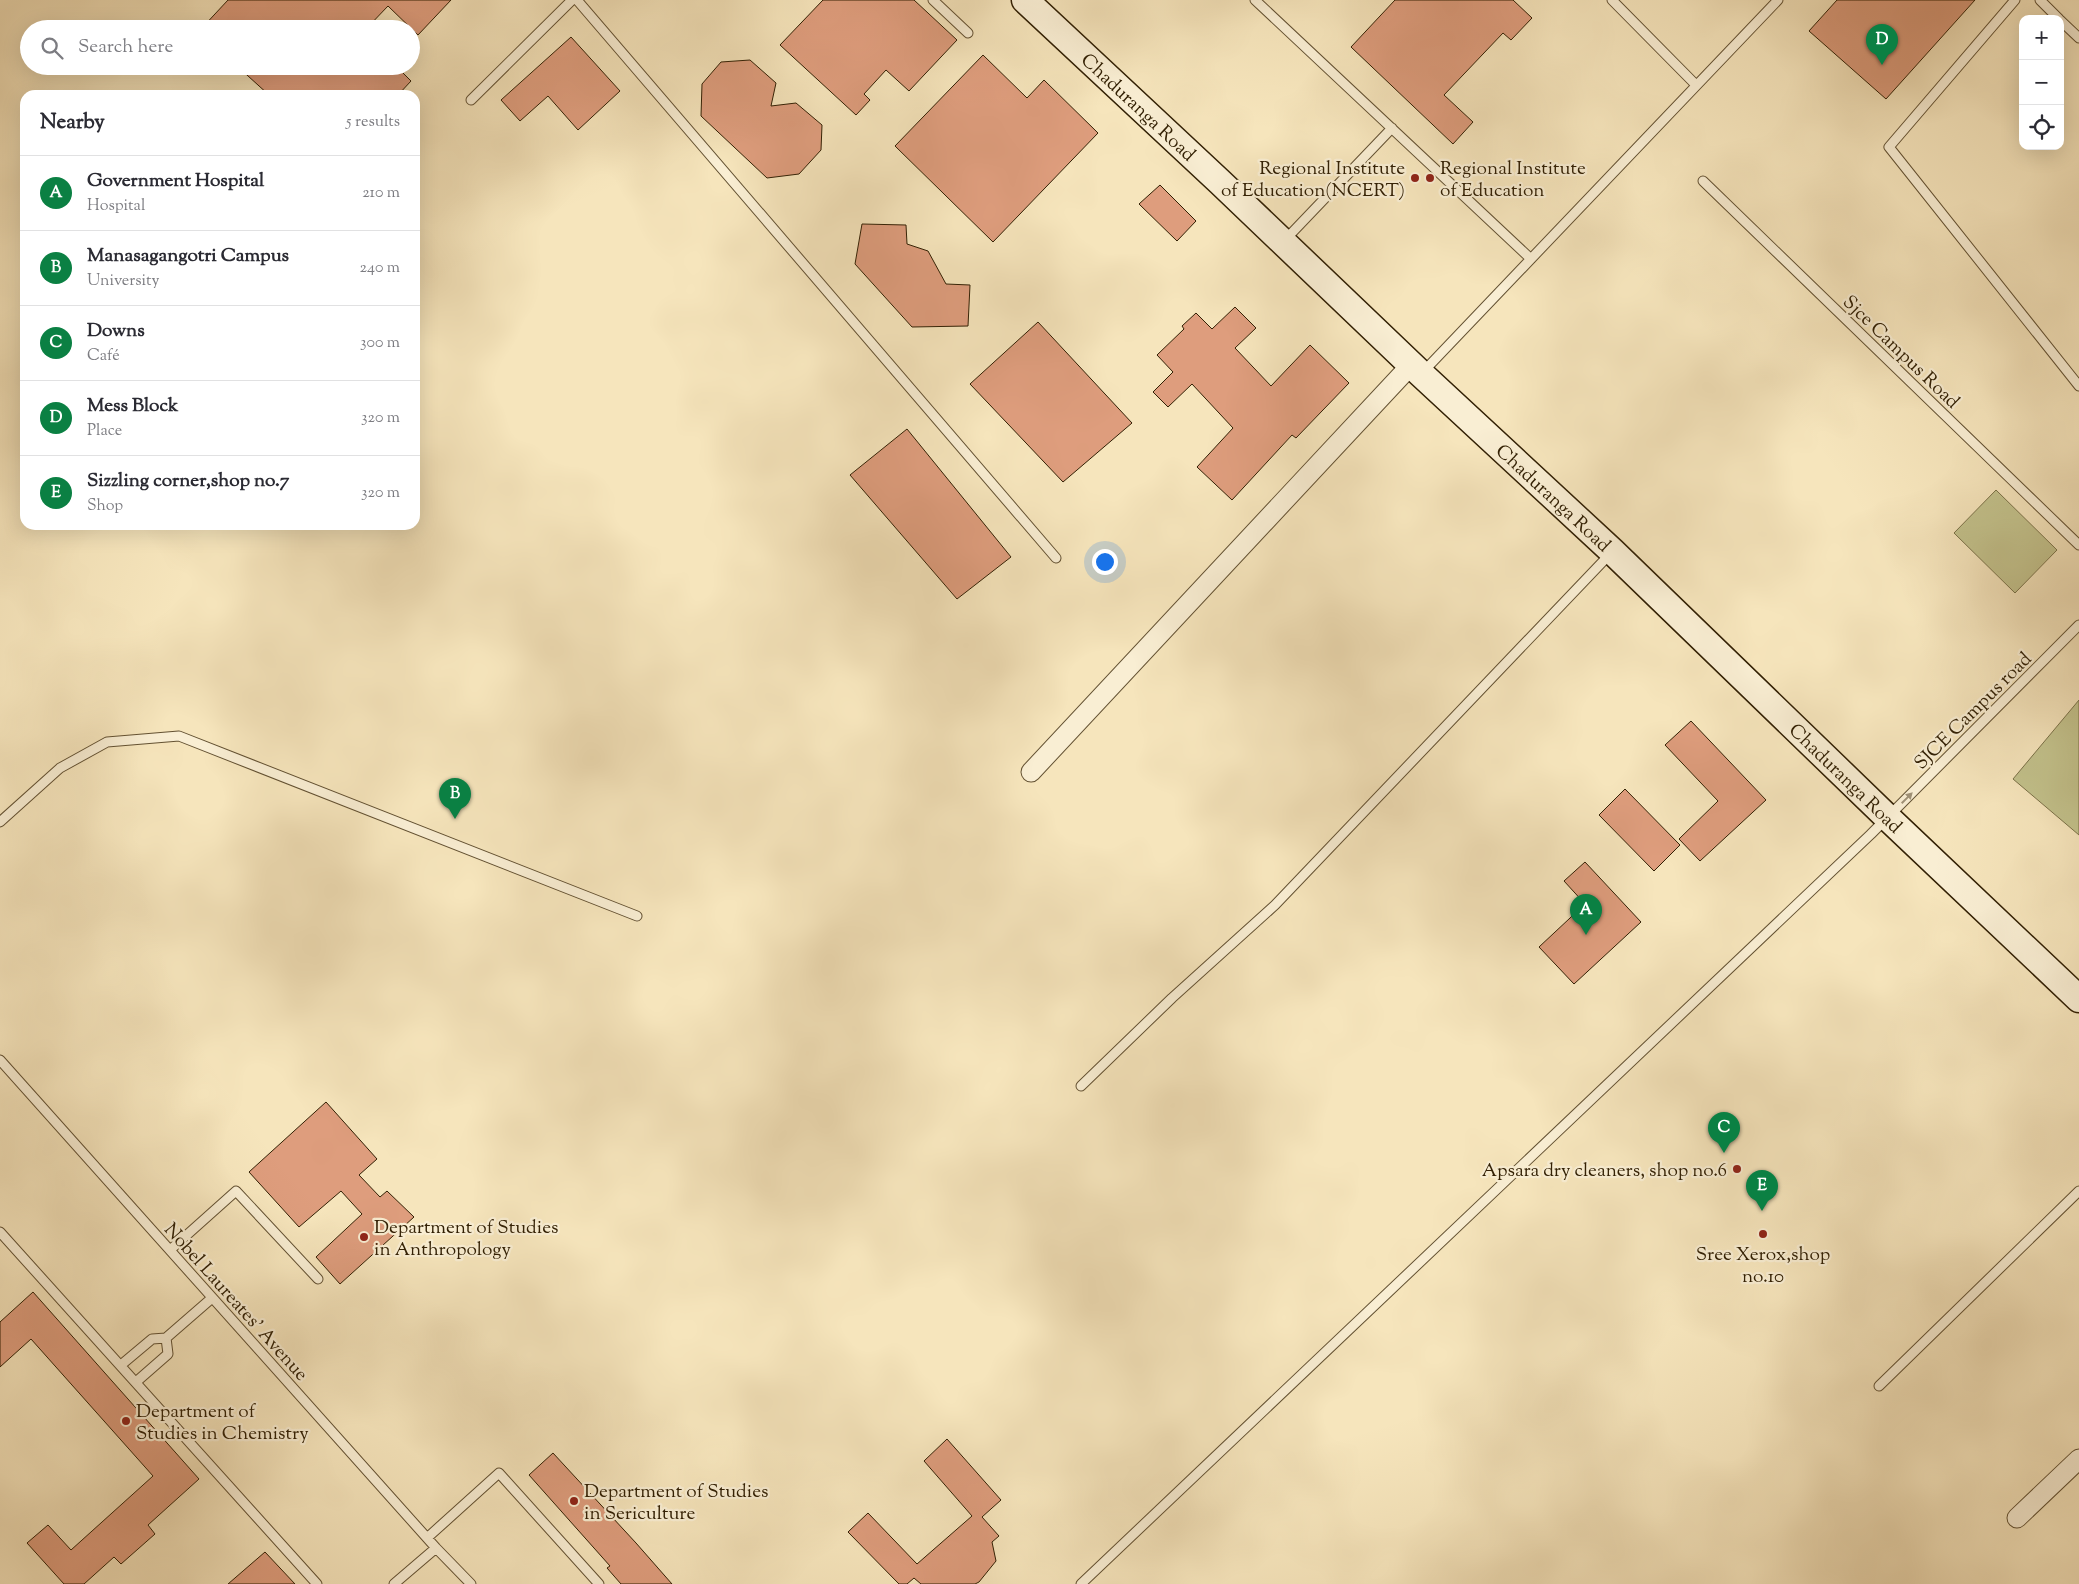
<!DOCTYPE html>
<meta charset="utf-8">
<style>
body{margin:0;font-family:"Sorts Mill Goudy",serif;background:#f7f7f7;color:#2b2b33}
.controls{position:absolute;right:15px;top:15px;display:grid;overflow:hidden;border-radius:10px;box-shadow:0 5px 20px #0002}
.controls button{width:45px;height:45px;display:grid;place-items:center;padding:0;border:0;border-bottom:1px solid #e1e1e2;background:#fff;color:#2b2b33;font:25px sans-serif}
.you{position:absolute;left:1104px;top:561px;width:18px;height:18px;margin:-12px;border:4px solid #fff;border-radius:50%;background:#1a73e8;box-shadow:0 0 0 8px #1a73e833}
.badge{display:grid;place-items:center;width:32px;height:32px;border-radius:50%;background:#0b8043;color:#fff;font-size:16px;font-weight:700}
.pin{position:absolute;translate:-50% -41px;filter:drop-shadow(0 1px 2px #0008)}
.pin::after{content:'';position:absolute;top:26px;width:18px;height:15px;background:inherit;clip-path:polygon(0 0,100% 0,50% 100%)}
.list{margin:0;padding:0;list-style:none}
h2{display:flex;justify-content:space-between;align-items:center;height:65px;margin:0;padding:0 20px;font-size:21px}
h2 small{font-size:16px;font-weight:400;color:#7c7c81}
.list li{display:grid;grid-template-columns:32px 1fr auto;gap:15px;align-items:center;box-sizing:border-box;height:75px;padding:0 20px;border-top:1px solid #e1e1e2}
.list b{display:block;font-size:19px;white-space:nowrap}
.list p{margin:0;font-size:16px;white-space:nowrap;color:#7c7c81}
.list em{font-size:16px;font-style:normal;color:#7c7c81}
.icon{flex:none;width:28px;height:28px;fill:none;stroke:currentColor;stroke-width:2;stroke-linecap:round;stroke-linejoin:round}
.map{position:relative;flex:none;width:2079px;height:1584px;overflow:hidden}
.search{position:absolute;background:#fff;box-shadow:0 5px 20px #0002;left:20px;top:20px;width:400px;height:55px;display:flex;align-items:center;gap:12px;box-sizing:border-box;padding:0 18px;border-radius:28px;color:#7c7c81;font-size:19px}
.panel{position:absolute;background:#fff;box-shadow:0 5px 20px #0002;left:20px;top:90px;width:400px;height:440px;border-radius:15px}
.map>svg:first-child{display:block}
.green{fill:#c3c28c;stroke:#7a7148}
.building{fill:#de9d7d;stroke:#322004}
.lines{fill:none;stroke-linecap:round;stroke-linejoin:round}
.lane-casing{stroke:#635132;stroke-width:11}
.street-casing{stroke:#635132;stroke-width:21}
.secondary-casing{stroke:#322004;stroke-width:29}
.lane{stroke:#f9eed3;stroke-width:9}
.street{stroke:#f9eed3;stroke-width:19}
.secondary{stroke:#f9eed3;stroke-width:26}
.oneway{fill:#9f9176}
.poi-dot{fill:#8f2418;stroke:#f9eed3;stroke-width:2}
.labels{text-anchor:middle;stroke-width:4.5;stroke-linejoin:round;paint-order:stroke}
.street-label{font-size:19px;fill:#322004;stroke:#f9eed3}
.poi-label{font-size:19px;fill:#322004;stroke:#f9eed3;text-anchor:start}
</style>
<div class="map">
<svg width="2079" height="1584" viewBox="0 0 2079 1584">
<rect width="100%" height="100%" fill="#f6e5bc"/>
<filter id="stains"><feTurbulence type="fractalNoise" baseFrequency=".004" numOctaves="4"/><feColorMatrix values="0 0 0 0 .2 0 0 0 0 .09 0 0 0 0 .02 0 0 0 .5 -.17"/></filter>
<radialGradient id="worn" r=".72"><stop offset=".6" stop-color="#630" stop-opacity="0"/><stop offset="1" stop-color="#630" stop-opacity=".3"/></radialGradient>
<path class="green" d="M1996,490L2057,550L2015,593L1954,533Z
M2079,700V835L2013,779Z"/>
<path class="building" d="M228,0H451L418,35L388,6L366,29H201Z
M823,0H914L957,40L909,91L886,70L864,94L870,100L856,115L780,45Z
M1395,0H1513L1532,18L1511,40L1503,33L1444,95L1473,122L1453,144L1351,47Z
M1837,0H1975L1886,99L1809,31Z
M571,37L620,91L578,130L548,96L520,121L501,100Z
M983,55L1027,98L1044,80L1098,133L993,242L895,146Z
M750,60L776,83L771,106L796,103L822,125L821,150L799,174L767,178L701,116L702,84L721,62Z
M237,66H396L411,81L398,95H269Z
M1160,185L1196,221L1177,241L1139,204Z
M862,224L906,225L907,244L928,251L946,284L970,285L968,326L912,327L855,264Z
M1235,307L1256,328L1235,348L1271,386L1310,345L1349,383L1296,438L1292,435L1232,500L1197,467L1233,428L1192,384L1168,407L1153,392L1173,372L1157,355L1184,329L1182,326L1196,313L1212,329Z
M1038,322L1132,423L1063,482L970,384Z
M907,429L1011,557L957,599L850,475Z
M1691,721L1766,800L1700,861L1679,839L1718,801L1665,745Z
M1625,789L1680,845L1654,871L1599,815Z
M1585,862L1641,922L1574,984L1539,947L1585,904L1564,881Z
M326,1102L377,1159L359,1175L380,1197L387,1191L414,1217L340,1284L316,1257L362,1214L341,1191L299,1227L249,1172Z
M33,1292L199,1479L148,1525L155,1534L121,1564L114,1557L84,1584H64L27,1543L48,1525L71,1550L153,1476L31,1339L0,1367V1322Z
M947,1439L1001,1500L982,1517L999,1536L992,1542L996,1561L979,1582L975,1584H921L914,1578L907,1584H899L848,1532L868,1513L917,1564L972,1516L924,1461Z
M553,1453L636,1543L672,1584H621L607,1568L610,1566L529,1475Z
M265,1552L295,1584H228Z"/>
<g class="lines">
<defs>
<path id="lane" d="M577,0L1056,558
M933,0L968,33
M1255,0L1531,259
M1612,0L1696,85
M2015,0L1889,147L2079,386
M2040,0L2059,19
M2060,20L2079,38
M471,100L572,0
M1703,181L2079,545
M1285,240L1392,128
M1423,372L1778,0
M0,822L60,768L107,742L179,736L637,916
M0,1060L436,1548L471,1584
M1081,1086L1172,998L1275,905L1611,553
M0,1232L317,1584
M170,1250L236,1191L318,1279
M121,1365L152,1339L166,1338
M136,1382L168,1354L166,1338L212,1298
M1879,1386L2079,1191
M427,1538L499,1473L599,1584
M394,1584L436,1548
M1081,1584L1871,834L2079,625"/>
<path id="street" d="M1031,772L1411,365
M2017,1518L2079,1459"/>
<g id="secondary">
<path id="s1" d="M1025,0L1220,182L1421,374L1612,551L1888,818L2079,999"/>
</g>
</defs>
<use href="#lane" class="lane-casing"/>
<use href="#street" class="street-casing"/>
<use href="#secondary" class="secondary-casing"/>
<use href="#lane" class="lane"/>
<use href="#street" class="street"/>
<use href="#secondary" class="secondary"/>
</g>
<defs><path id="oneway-solid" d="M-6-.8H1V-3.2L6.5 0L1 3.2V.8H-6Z" transform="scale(1.25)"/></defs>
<use class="oneway" href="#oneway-solid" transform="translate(1907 798) rotate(-45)"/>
<g class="poi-dot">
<circle cx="1415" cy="178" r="5"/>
<circle cx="1430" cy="178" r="5"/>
<circle cx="1737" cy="1169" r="5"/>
<circle cx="1763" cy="1234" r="5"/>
<circle cx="364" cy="1237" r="5"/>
<circle cx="126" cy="1421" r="5"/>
<circle cx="574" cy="1501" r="5"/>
</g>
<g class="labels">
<g class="street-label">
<text dy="7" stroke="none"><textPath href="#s1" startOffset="156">Chaduranga Road</textPath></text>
<text transform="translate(1902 351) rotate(44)" y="7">Sjce Campus Road</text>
<text dy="7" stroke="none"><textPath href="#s1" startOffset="726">Chaduranga Road</textPath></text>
<text transform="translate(1972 710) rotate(-45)" y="7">SJCE Campus road</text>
<text dy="7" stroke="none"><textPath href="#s1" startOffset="1131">Chaduranga Road</textPath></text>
<text transform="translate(237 1301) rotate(48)" y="7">Nobel Laureates' Avenue</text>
</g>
<g class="poi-label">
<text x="1405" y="174" text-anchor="end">Regional Institute<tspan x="1405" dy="22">of Education(NCERT)</tspan></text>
<text x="1440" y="174">Regional Institute<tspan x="1440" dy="22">of Education</tspan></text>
<text x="1727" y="1176" text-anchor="end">Apsara dry cleaners, shop no.6</text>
<text x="374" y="1233">Department of Studies<tspan x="374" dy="22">in Anthropology</tspan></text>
<text x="1763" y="1260" text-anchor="middle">Sree Xerox,shop<tspan x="1763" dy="22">no.10</tspan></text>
<text x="136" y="1417">Department of<tspan x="136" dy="22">Studies in Chemistry</tspan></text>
<text x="584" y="1497">Department of Studies<tspan x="584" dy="22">in Sericulture</tspan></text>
</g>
</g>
<rect width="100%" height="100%" filter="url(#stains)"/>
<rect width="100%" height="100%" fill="url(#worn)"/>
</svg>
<div class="controls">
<button>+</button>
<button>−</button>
<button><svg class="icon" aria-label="locate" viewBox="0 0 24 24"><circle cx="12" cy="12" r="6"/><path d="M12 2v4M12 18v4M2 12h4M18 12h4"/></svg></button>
</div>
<div class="you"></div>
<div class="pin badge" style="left:1586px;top:935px">A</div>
<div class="pin badge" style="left:455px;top:819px">B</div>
<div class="pin badge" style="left:1724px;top:1153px">C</div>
<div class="pin badge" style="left:1882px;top:65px">D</div>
<div class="pin badge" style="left:1762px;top:1211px">E</div>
<div class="search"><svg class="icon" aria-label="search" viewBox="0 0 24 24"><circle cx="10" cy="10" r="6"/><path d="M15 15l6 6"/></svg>Search here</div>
<section class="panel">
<h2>Nearby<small>5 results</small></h2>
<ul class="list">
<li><span class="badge">A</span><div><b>Government Hospital</b><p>Hospital</p></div><em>210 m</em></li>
<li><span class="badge">B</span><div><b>Manasagangotri Campus</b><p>University</p></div><em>240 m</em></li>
<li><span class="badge">C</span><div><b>Downs</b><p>Café</p></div><em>300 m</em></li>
<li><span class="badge">D</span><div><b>Mess Block</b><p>Place</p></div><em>320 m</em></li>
<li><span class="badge">E</span><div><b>Sizzling corner,shop no.7</b><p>Shop</p></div><em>320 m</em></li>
</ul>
</section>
</div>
